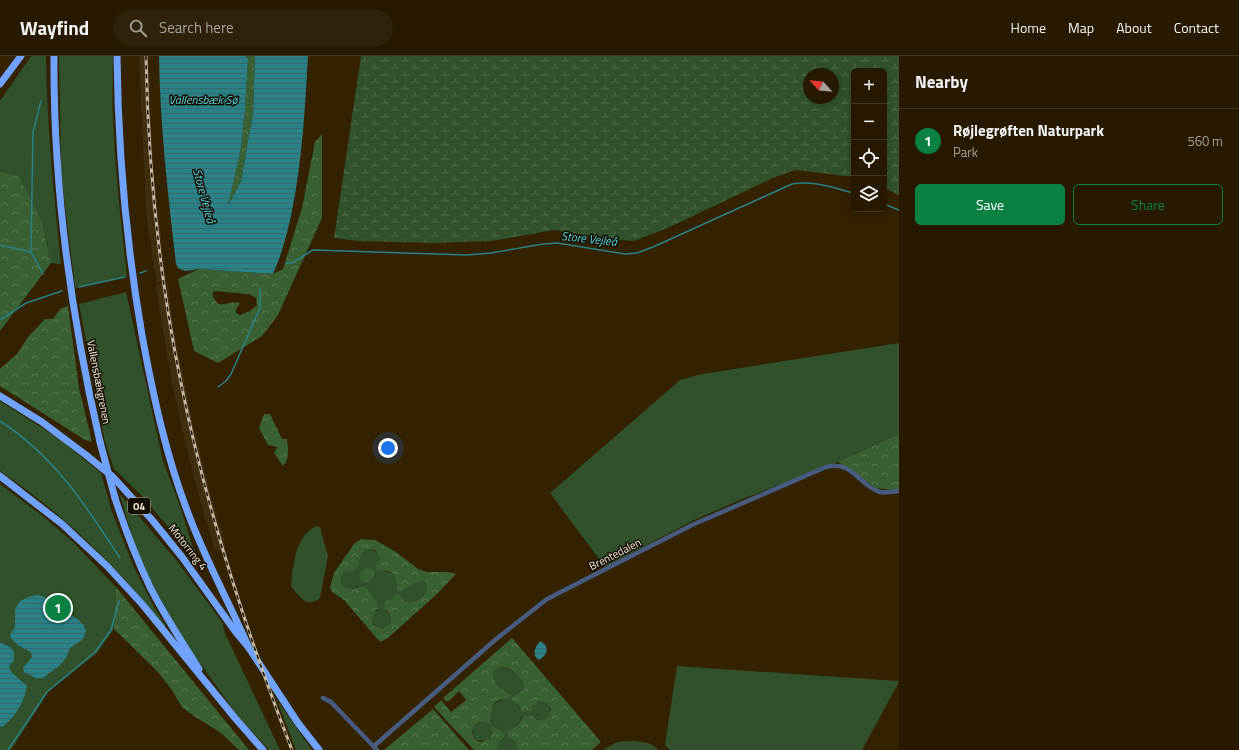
<!DOCTYPE html>
<meta charset="utf-8">
<style>
body{margin:0;font-family:"Titillium Web",sans-serif;background:#2e220a;color:#f1f3f6}
.controls{position:absolute;right:12px;top:12px;display:grid;overflow:hidden;border-radius:6px;box-shadow:0 2px 6px #0003}
.controls button{width:36px;height:36px;display:grid;place-items:center;padding:0;border:0;border-bottom:1px solid #423822;background:#261900;color:#f1f3f6;font:20px sans-serif}
.compass{position:absolute;left:803px;top:12px;width:36px;height:36px;border-radius:50%;background:#261900;box-shadow:0 2px 6px #0003;rotate:296deg}
.you{position:absolute;left:388px;top:392px;width:14px;height:14px;margin:-10px;border:3px solid #fff;border-radius:50%;background:#1a73e8;box-shadow:0 0 0 6px #1a73e833}
.badge{display:grid;place-items:center;width:26px;height:26px;border-radius:50%;background:#0b8043;color:#fff;font-size:13px;font-weight:700}
.pin{position:absolute;translate:-50% -50%;border:2px solid #fff;box-shadow:0 1px 4px #0006}
.list{margin:0;padding:0;list-style:none}
h2{display:flex;justify-content:space-between;align-items:center;height:52px;margin:0;padding:0 16px;font-size:17px}
h2 small{font-size:13px;font-weight:400;color:#a4a099}
.list li{display:grid;grid-template-columns:26px 1fr auto;gap:12px;align-items:center;box-sizing:border-box;height:64px;padding:0 16px;border-top:1px solid #423822}
.list b{display:block;font-size:15px;white-space:nowrap}
.list p{margin:0;font-size:13px;white-space:nowrap;color:#a4a099}
.list em{font-size:13px;font-style:normal;color:#a4a099}
.actions{display:flex;gap:8px;padding:12px 16px}
.actions a{flex:1;padding:9px 0;border:1px solid #0b8043;border-radius:6px;text-align:center;font-size:14px;color:#0b8043}
.actions .main{background:#0b8043;color:#fff}
.icon{flex:none;width:22px;height:22px;fill:none;stroke:currentColor;stroke-width:2;stroke-linecap:round;stroke-linejoin:round}
.map{position:relative;flex:none;width:899px;height:694px;overflow:hidden}
header{display:flex;align-items:center;gap:24px;box-sizing:border-box;height:56px;padding:0 20px;background:#261900;border-bottom:1px solid #423822}
header strong{font-size:19px}
nav{display:flex;gap:22px;margin-inline-start:auto;font-size:14px}
.search{width:280px;height:36px;background:#2e220a;display:flex;align-items:center;gap:10px;box-sizing:border-box;padding:0 14px;border-radius:22px;color:#a4a099;font-size:15px}
main{display:flex}
aside{flex:1;background:#261900}
.map>svg:first-child{display:block}
.built{fill:#402f0e}
.green{fill:#30512b}
.forest{fill:url(#forest-crowns);fill-rule:evenodd}
.wetland{fill:url(#wetland-marsh);fill-rule:evenodd}
.water{fill:url(#water-rules)}
.lines{fill:none;stroke-linecap:round;stroke-linejoin:round}
.stream{stroke:#288288;stroke-width:1.5}
.minor{stroke:#465b7f;stroke-width:4.5}
.highway{stroke:#70a3fd;stroke-width:7}
.rail-casing{stroke:#c6b9a2;stroke-width:3}
.rail{stroke:#140d02;stroke-width:1.5;stroke-dasharray:4.5;stroke-linecap:butt}
.highway-bridge{stroke:#70a3fd;stroke-width:7}
.labels{text-anchor:middle;stroke-width:3;stroke-linejoin:round;paint-order:stroke}
.shield{fill:#140d02;stroke:#b6ad9b;stroke-width:1}
.shield-label{font-size:10px;font-weight:bold;fill:#fcf1dd}
.street-label{font-size:11px;fill:#fcf1dd;stroke:#140d02}
.water-label{font-size:12px;font-style:italic;fill:#57d9e1;stroke:#140d02}
</style>
<header>
<strong>Wayfind</strong>
<div class="search"><svg class="icon" aria-label="search" viewBox="0 0 24 24"><circle cx="10" cy="10" r="6"/><path d="M15 15l6 6"/></svg>Search here</div>
<nav><a>Home</a><a>Map</a><a>About</a><a>Contact</a></nav>
</header>
<main>
<div class="map">
<svg width="899" height="694" viewBox="0 0 899 694">
<defs>
<pattern id="forest-crowns" width="20" height="18" patternUnits="userSpaceOnUse"><rect width="20" height="18" fill="#396033"/><path d="M2 6a3 3 0 1 1 6 0M12 15a3 3 0 1 1 6 0" fill="none" stroke="#577750"/></pattern>
<pattern id="wetland-marsh" width="20" height="14" patternUnits="userSpaceOnUse"><rect width="20" height="14" fill="#30512b"/><path d="M1 5h8M5 5V1M11 12h8M15 12V8" fill="none" stroke="#4f6a49"/></pattern>
<pattern id="water-rules" width="6" height="5" patternUnits="userSpaceOnUse"><rect width="6" height="5" fill="#288288"/><path d="M0 2.5h6" fill="none" stroke="#386868"/></pattern>
</defs>
<rect width="100%" height="100%" fill="#332100"/>
<path class="built" d="M139,0H148L153,111L165,219V224L157,226L154,212L146,155Z
M166,226L168,231L173,270L191,360L211,441L225,488L224,493L218,495L214,493L199,441L185,386L172,328L156,233L157,228Z"/>
<path class="green" d="M31,0H46C47,70 54,139 61,208L51,207L42,166L5,116L0,115V45Z
M59,0H113C113,20 112,41 113,61C115,114 121,167 127,220L75,232L61,115Z
M126,236L163,405L181,453L197,505L143,441L114,413L105,386L79,248Z
M899,287V378L838,406L745,442L692,465L605,511L550,437L680,324L702,318Z
M0,345L58,382L101,417L112,456L134,511L154,551L166,570L164,571C118,510 63,458 0,415Z
M0,428L44,461L74,487L116,531L114,573L97,597L48,636L11,694H0Z
M119,437L177,505L222,566L225,577L280,694H269L237,659L177,575L139,502Z
M317,470L320,471L328,500L320,542C306,553 300,541 291,530C293,509 295,479 317,470Z
M368,493C375,494 377,496 380,502L378,507L380,515C390,515 398,518 396,529L402,536C408,530 417,526 425,525L427,528C428,540 412,552 401,543L385,554L391,559C395,582 359,571 377,554L363,530C356,532 343,537 340,527C339,523 341,520 343,518C347,513 354,510 359,507C359,499 362,496 368,493Z
M677,610L899,625V626L862,694H670L665,689Z
M501,611C512,613 519,619 525,628L523,634L513,640L522,656L532,653C534,646 540,643 547,647C557,658 543,671 533,660L522,661L517,670L508,675L509,682C515,683 518,688 518,694H498L499,686L504,682L503,675L494,670L491,671C493,677 491,682 485,685L476,684C471,678 470,670 478,667C482,665 487,666 492,666C485,646 501,647 511,638C501,632 494,628 493,616L495,612Z
M278,647H279L312,694H296Z
M628,685C639,685 651,685 658,694H603L617,686Z"/>
<path class="forest" d="M245,0H255L253,57L241,125L227,150L241,92L245,54L248,3Z
M322,78V162L278,259L262,280L218,307L194,295L178,223L199,213L273,218L283,213L302,152L315,86ZM213,235L249,238L256,242L257,249L250,255L240,259L236,257V253L240,247C231,245 227,249 218,248L213,241Z
M0,115L19,121L42,166L51,207L0,275Z
M68,250L79,332L92,386L85,384L0,330V313L17,298L28,281L45,263H53L61,252Z
M264,358H270L282,383H287C288,392 290,402 283,410L274,397L278,391L268,389L259,372Z
M899,378V433L892,434L876,432L838,406Z
M361,483L375,484L396,496L418,513L427,516H447L456,518L436,539L388,582L380,586L344,544L332,536L330,531L334,517L354,488ZM368,493L375,494L380,502L376,510L377,515C381,516 384,514 387,515C398,517 395,527 398,535L402,536C408,530 417,526 425,525L427,528C428,540 415,549 404,545L400,540L396,538L391,544L385,545L383,552C389,556 393,559 390,568L383,572C366,571 373,560 378,551C376,543 370,535 363,530C359,531 354,533 350,533C338,533 338,521 346,515L352,516L359,509C360,501 360,497 368,493Z
M366,512H372L375,519L369,526L362,525L359,522L362,515Z
M116,531L249,694H239L221,677L194,660L182,651L172,634L157,615L114,573Z
M512,582L601,686L592,694H518L516,686L508,681V675L517,670L524,660H533L537,664H544L549,660L551,653L547,647L539,645L533,650L531,655L522,656L518,648L512,644L513,640L523,634L524,628C519,618 502,603 493,616C494,628 501,633 511,638L509,643C491,642 490,654 491,667L489,668C473,659 464,683 482,686L490,682L492,677L491,671L493,670L503,675L505,681L499,686L498,694H474L434,651L441,644L451,656L466,644L459,635L449,645H446L443,642Z
M433,653L469,694H384Z"/>
<path class="wetland" d="M361,0H899V139L884,132V15H854V121L796,114L775,121L670,171L634,185L609,183L554,174L492,185L435,187L358,185L334,182ZM809,18H833V42H809Z"/>
<path class="water" d="M159,0H245L248,3L245,54L241,92L228,149L241,125L253,57L255,0H308C305,54 302,107 291,160C286,181 282,198 273,218L199,213L186,215L179,213L176,208C168,139 160,70 159,0Z
M37,539L45,541L64,556L76,562L83,568L86,575L83,583L70,592L66,602L59,610L43,622H36L24,616L23,612L32,601L31,596C23,592 13,588 10,579L15,571V554L19,546L28,541Z
M540,585C550,590 548,599 539,604C531,599 535,591 540,585Z
M1,586L11,592L14,596V604L9,610L11,616L27,630C25,645 14,663 2,671L0,670V588Z"/>
<g class="lines">
<path class="stream" d="M884,148L899,154
M0,189L31,196L43,218
M31,196L33,76L41,45
M286,207H292L313,194L467,199L491,197L543,188L557,187L625,198L637,197L653,191L792,128C812,124 834,132 854,137
M140,217L146,215
M79,231L125,221
M0,264L26,247L62,235
M218,331L226,325L231,318L260,252V232
M0,365C55,401 85,448 120,502
M8,694L47,636L95,596L111,574L119,545"/>
<path class="minor" d="M323,642L331,646L377,694
M374,690L495,584L547,543L692,469L826,411C853,404 859,430 880,436C886,437 893,436 899,435"/>
<path class="highway" d="M54,0C53,130 71,260 100,386
M117,0C118,94 126,186 142,279C153,339 166,400 188,457C205,503 229,546 249,592
M0,28L21,0
M0,340L42,366L86,399L113,421L153,465L182,501L235,575L249,592L298,667L319,694
M0,420L62,468L107,510L142,548L235,662L263,694
M115,442C125,473 136,502 150,531C164,559 182,586 199,613"/>
<defs>
<path id="rail" d="M146,0C148,110 159,220 181,327C206,453 246,575 292,694"/>
</defs>
<use href="#rail" class="rail-casing"/>
<use href="#rail" class="rail"/>
<path class="highway-bridge" d="M100,386L115,442"/>
</g>
<g class="labels">
<rect class="shield" x="128" y="442" width="22" height="16" rx="3"/>
<g class="shield-label">
<text x="139" y="454">O4</text>
</g>
<g class="street-label">
<text transform="translate(99 326) rotate(79)" y="4">Vallensbækgrenen</text>
<text transform="translate(188 491) rotate(52)" y="4">Motorring 4</text>
<text transform="translate(615 498) rotate(-27)" y="4">Brentedalen</text>
</g>
<g class="water-label">
<text x="203" y="48">Vallensbæk Sø</text>
<text transform="translate(204 140) rotate(75)" y="4">Store Vejleå</text>
<text transform="translate(589 183) rotate(6)" y="4">Store Vejleå</text>
</g>
</g>
</svg>
<div class="controls">
<button>+</button>
<button>−</button>
<button><svg class="icon" aria-label="locate" viewBox="0 0 24 24"><circle cx="12" cy="12" r="6"/><path d="M12 2v4M12 18v4M2 12h4M18 12h4"/></svg></button>
<button><svg class="icon" aria-label="layers" viewBox="0 0 24 24"><path d="M12 4l9 5-9 5-9-5zM3 14l9 5 9-5"/></svg></button>
</div>
<svg class="compass" viewBox="-18 -18 36 36"><path d="M0-13l5 13h-10z" fill="#e53935"/><path d="M0 13l5-13h-10z" fill="#a4a099"/></svg>
<div class="you"></div>
<div class="pin badge" style="left:58px;top:552px">1</div>
</div>
<aside>
<h2>Nearby<small></small></h2>
<ul class="list">
<li><span class="badge">1</span><div><b>Røjlegrøften Naturpark</b><p>Park</p></div><em>560 m</em></li>
</ul>
<div class="actions"><a class="main">Save</a><a>Share</a></div>
</aside>
</main>
